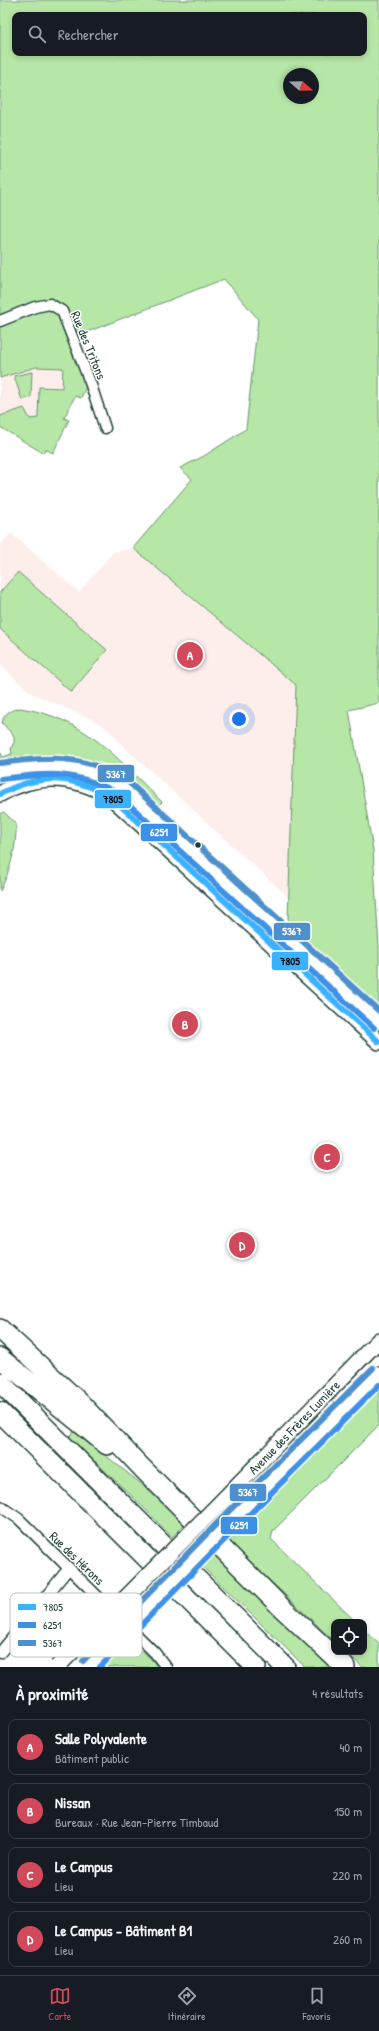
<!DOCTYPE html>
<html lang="fr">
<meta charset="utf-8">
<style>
body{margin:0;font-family:"Patrick Hand",sans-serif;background:#20242c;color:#f1f3f6}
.controls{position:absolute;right:12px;bottom:12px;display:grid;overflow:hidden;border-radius:8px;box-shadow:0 2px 6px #0003}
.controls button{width:36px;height:36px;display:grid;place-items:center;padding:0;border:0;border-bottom:1px solid #363941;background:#171b24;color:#f1f3f6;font:20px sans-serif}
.compass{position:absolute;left:283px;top:68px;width:36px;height:36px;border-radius:50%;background:#171b24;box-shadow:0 2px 6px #0003;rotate:110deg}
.you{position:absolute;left:239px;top:719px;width:14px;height:14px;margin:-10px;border:3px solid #fff;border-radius:50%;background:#1a73e8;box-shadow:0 0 0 6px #1a73e833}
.badge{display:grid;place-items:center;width:26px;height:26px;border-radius:50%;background:#d1495b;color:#fff;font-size:13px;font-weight:700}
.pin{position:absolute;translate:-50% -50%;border:2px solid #fff;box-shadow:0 1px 4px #0006}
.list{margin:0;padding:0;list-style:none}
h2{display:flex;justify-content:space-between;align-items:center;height:52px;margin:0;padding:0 16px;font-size:17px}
h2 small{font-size:13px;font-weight:400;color:#9ea1a6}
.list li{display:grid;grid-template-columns:26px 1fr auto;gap:12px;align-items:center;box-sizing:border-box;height:56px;margin:0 8px 8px;padding:0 8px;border:1px solid #363941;border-radius:8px}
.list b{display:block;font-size:15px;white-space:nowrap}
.list p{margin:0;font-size:13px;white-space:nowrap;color:#9ea1a6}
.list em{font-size:13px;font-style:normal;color:#9ea1a6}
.icon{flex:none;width:22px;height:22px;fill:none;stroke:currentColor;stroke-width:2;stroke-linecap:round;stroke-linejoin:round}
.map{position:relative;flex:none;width:379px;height:1667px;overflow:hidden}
.search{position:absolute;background:#171b24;box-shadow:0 2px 6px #0003;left:12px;right:12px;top:12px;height:44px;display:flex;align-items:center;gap:10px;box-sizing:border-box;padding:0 14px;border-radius:8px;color:#9ea1a6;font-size:15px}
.sheet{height:308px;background:#171b24}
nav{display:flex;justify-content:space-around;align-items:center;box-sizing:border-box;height:56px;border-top:1px solid #363941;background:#171b24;font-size:11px;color:#9ea1a6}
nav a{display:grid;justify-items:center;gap:2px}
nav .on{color:#d1495b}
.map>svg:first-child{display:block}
.built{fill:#fdeeec}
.green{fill:#b7e7a7;stroke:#6b926e;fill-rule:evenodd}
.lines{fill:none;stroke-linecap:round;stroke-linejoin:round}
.street-casing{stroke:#1f3d34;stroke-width:13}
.secondary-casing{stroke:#1f3d34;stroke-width:18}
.highway-casing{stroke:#1f3d34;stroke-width:22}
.street{stroke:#fff;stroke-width:10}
.secondary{stroke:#fff;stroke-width:15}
.highway{stroke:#fff;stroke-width:19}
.secondary-bridge-casing{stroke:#1f3d34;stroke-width:18;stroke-linecap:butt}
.secondary-bridge{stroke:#fff;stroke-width:15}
.bus-1-casing{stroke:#fff;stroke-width:9}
.bus-2-casing{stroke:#fff;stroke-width:9}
.bus-3-casing{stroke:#fff;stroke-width:9}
.bus-1{stroke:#3bb2ff;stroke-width:6}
.bus-2{stroke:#3c91e6;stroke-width:6}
.bus-3{stroke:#4d90cd;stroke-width:6}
.bus-dot{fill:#1f3d34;stroke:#fff;stroke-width:1.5}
.labels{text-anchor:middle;stroke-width:3;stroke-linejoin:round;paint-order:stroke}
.street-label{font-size:13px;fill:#1f3d34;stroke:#fff}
.key{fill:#fff;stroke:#bcc5c2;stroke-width:1}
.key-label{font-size:11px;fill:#1f3d34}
.line-badge{stroke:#fff;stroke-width:1.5}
.badge-label{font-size:11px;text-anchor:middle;font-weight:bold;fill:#fff}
.pale-badge-label{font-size:11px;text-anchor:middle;font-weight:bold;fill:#111}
</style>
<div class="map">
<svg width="379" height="1667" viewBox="0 0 379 1667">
<rect width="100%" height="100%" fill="#fff"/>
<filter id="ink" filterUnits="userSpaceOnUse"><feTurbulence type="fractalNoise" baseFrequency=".025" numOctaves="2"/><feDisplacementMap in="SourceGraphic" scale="8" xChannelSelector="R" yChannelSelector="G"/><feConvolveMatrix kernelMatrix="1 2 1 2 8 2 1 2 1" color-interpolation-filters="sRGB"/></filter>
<g filter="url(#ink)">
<path class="built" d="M56,344L76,388L43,453L0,427V372Z
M11,533L79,592L113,552L133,548L296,685L290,899L119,742L112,733L96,721L31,693L0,665V546Z"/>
<path class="green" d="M0,0H379V703L349,710L373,850L379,947V1008L293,927L288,919L296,685L133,548L192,479L180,468L204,456L246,429L258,319L224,279L69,339L87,385L81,398L75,396L64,418L69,420L53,453L45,449L43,453L0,427V416L24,408L30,419L38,418L39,387L62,388L63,368L36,367L0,378ZM15,15H364V53H15ZM289,74H313V98H289Z
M32,372L31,397L22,400L14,376Z
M18,572L107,650L71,692L0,629V592Z
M20,708C86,718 117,758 162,802L155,809C139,796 124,782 107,771C76,750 35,761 0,766V752L3,757L12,754L11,749L14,742V736L2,723C4,713 10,710 20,708Z
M4,812L16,824C17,846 10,871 0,891V814Z
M379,1385V1425L273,1531L271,1539L356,1622H334V1641L229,1542L241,1529L238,1525Z
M75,1431L145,1487L185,1524L172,1537L137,1501L69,1437Z
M216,1555L333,1667H305L203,1567Z
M364,1630L379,1644V1667H362L346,1652H364Z
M131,1640L155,1663L156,1667H102Z"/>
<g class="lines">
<defs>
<path id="street" d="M0,321L35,307L50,304L62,311L91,385L105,428
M0,1506L19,1519L155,1653L166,1667
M0,1653L69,1568"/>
<path id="secondary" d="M0,771C48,765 74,759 119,784L251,903L379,1022
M0,794C37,772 74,775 110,796L379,1042
M220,1503L379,1340
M234,1518L379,1374"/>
<path id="highway" d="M0,1329L79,1402L143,1469L282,1608L345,1667
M0,1358L107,1445
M0,1382L285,1667
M0,1412L256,1667"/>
</defs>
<use href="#street" class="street-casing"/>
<use href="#secondary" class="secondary-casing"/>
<use href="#highway" class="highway-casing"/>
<use href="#street" class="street"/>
<use href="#secondary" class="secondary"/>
<use href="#highway" class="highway"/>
<defs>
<path id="secondary-bridge" d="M57,1667L220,1503
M89,1667L234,1518"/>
</defs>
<use href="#secondary-bridge" class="secondary-bridge-casing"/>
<use href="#secondary-bridge" class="secondary-bridge"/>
<defs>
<path id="bus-1" d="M0,794C40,773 70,775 110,796L379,1042"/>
<path id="bus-2" d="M1,779C46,773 72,770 114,791L374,1028
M100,1667L240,1524L379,1385"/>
<path id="bus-3" d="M0,763C49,757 78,754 123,777L379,1011
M83,1661L228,1512L373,1368"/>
</defs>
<use href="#bus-1" class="bus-1-casing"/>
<use href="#bus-2" class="bus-2-casing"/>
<use href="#bus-3" class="bus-3-casing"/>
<use href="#bus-1" class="bus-1"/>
<use href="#bus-2" class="bus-2"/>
<use href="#bus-3" class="bus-3"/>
</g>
</g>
<circle class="bus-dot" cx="198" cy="845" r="3.5"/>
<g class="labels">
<g class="street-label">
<text transform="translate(89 345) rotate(68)" y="5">Rue des Tritons</text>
<text transform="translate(294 1427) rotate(-46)" y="5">Avenue des Frères Lumière</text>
<text transform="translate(77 1558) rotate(44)" y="5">Rue des Hérons</text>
</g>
</g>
<rect x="10" y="1593" width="132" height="64" rx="6" class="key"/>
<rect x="18" y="1604" width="18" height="6" fill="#3bb2ff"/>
<rect x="18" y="1622" width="18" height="6" fill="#3c91e6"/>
<rect x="18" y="1640" width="18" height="6" fill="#4d90cd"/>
<g class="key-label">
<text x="43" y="1611">7805</text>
<text x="43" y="1629">6251</text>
<text x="43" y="1647">5367</text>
</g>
<g class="line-badge">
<rect x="97" y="764" width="38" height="19" rx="4" fill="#4d90cd"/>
<rect x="94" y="789" width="38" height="20" rx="4" fill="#3bb2ff"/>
<rect x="140" y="823" width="38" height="19" rx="4" fill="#3c91e6"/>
<rect x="273" y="922" width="38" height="19" rx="4" fill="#4d90cd"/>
<rect x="271" y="951" width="38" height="20" rx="4" fill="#3bb2ff"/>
<rect x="229" y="1483" width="38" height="19" rx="4" fill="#4d90cd"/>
<rect x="220" y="1516" width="38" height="19" rx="4" fill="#3c91e6"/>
</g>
<g class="badge-label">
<text x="116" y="778">5367</text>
<text x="159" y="836">6251</text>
<text x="292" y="935">5367</text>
<text x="248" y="1496">5367</text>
<text x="239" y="1529">6251</text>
</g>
<g class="pale-badge-label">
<text x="113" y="803">7805</text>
<text x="290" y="965">7805</text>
</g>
</svg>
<div class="controls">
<button><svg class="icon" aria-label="locate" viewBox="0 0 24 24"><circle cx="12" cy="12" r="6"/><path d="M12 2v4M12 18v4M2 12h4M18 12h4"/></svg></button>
</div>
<svg class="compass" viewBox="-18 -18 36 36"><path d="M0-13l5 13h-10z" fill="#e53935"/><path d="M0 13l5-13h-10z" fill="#9ea1a6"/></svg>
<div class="you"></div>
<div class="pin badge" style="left:190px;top:655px">A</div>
<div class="pin badge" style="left:185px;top:1024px">B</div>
<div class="pin badge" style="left:327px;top:1157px">C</div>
<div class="pin badge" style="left:242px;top:1245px">D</div>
<div class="search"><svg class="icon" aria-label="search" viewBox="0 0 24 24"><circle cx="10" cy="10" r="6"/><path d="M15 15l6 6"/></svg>Rechercher</div>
</div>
<section class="sheet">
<h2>À proximité<small>4 résultats</small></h2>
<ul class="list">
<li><span class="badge">A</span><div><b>Salle Polyvalente</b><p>Bâtiment public</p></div><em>40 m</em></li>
<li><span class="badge">B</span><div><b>Nissan</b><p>Bureaux · Rue Jean-Pierre Timbaud</p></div><em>150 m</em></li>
<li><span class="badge">C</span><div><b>Le Campus</b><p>Lieu</p></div><em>220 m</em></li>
<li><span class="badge">D</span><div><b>Le Campus - Bâtiment B1</b><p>Lieu</p></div><em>260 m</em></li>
</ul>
</section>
<nav>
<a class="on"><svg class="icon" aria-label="map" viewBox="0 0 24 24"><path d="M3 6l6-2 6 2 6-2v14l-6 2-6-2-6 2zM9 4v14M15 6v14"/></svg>Carte</a>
<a><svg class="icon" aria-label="directions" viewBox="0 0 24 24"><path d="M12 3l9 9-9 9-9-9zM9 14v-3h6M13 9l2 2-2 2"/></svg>Itinéraire</a>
<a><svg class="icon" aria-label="saved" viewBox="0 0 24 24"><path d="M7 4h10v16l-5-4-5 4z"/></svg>Favoris</a>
</nav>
